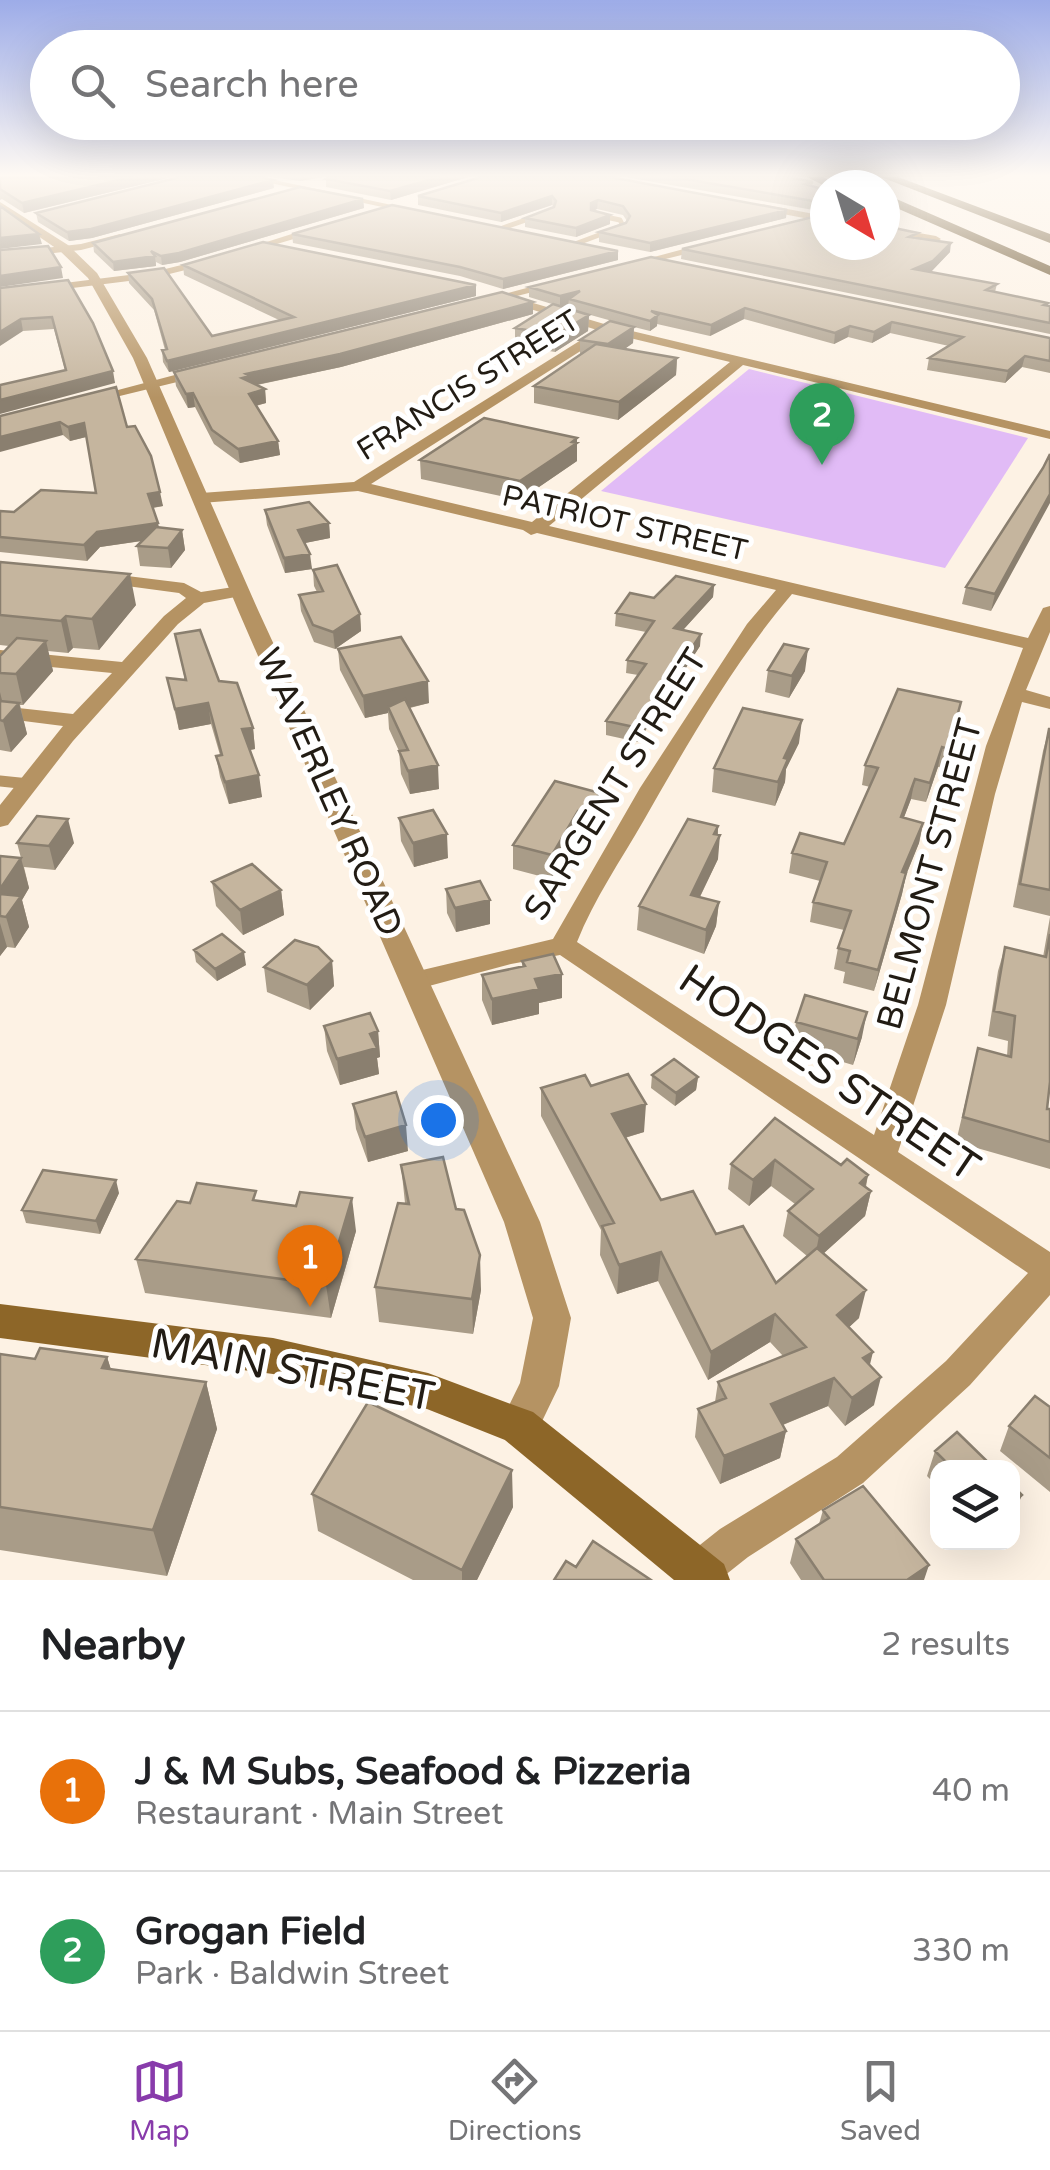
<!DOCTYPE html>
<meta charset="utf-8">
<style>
body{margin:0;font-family:"Varela Round",sans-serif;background:#f6f6f6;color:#202124}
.controls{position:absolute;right:30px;bottom:30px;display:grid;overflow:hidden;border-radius:20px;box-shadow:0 10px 40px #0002}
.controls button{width:90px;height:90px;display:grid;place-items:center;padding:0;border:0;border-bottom:2px solid #e0e0e0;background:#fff;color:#202124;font:50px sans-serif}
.compass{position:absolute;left:810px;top:170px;width:90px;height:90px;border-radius:50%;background:#fff;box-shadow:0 10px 40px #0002;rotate:142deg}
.you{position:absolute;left:438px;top:1120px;width:35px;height:35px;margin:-25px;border:8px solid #fff;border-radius:50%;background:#1a73e8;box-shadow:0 0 0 15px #1a73e833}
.badge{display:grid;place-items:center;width:65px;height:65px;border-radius:50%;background:#883bab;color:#fff;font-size:32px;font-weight:700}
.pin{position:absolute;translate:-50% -82px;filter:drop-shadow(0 2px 5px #0008)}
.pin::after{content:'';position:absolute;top:52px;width:35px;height:30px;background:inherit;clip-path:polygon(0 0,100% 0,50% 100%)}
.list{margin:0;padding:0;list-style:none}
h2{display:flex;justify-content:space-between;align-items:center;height:130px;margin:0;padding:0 40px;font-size:42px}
h2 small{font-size:32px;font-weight:400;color:#757577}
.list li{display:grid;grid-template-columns:65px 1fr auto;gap:30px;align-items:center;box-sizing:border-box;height:160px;padding:0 40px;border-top:2px solid #e0e0e0}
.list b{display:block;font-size:38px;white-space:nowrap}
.list p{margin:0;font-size:32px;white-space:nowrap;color:#757577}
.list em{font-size:32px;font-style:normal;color:#757577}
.icon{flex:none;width:55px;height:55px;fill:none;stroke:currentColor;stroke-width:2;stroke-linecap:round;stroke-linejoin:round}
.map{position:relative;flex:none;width:1050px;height:1580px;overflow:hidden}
.search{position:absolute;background:#fff;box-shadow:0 10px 40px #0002;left:30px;right:30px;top:30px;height:110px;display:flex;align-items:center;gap:25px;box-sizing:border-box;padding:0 35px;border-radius:55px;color:#757577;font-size:38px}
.sheet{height:450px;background:#fff}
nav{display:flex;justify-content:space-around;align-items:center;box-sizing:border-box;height:140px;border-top:2px solid #e0e0e0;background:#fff;font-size:28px;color:#757577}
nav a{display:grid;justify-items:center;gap:5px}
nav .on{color:#883bab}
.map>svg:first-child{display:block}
.green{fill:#e1bbf6}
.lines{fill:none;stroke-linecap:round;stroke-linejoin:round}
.service-far1{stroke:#b59363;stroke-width:5}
.service{stroke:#b59363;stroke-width:11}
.minor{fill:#b59363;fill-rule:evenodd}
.tertiary{fill:#b59363;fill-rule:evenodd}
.secondary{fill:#8d6628;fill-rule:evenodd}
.motorway{fill:#4b3104;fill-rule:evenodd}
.wall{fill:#a99c88}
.shaded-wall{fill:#8a7f6f}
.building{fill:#c5b59e;stroke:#8a7f6f;stroke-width:2.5}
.labels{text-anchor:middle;stroke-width:10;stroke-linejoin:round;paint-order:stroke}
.far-street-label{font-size:30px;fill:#221c14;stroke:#fff}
.street-label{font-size:35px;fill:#221c14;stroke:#fff}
.near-street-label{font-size:42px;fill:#221c14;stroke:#fff}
</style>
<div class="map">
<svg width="1050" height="1580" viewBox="0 0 1050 1580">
<rect width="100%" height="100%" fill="#fdf2e4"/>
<path class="green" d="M749,369L1028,438L945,568L601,491Z"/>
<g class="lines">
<path class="service-far1" d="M500,229L537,216
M575,244L623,226L620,220L596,215"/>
<path class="service" d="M0,781L29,784"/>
<path class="minor" d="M242,177H260L420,211L415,214Z
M760,204L825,216V222L757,209Z
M320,225L324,230L240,255L235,252Z
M885,227L936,236L941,239L936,242L885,233Z
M120,234L124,239L81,250L0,259V253L81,244Z
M710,242L714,247L629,268L624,265Z
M210,258L214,263L153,278L0,297V291L153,272Z
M560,279L564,284L513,297L611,326L1050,431V439L743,365L549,526L1028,638L1043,608L1050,606V632L1026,690L1050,697V709L1022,702L995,794L946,1005L898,1152L1050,1252V1295L970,1385L863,1483L748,1557L719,1580H684L680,1570L686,1556L720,1529L837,1457L946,1361L1028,1273L560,955L511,964L414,990L405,988L401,981L405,974L414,972L553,939L640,788L747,624L776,590L537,533L531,535L523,530L358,491L201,503L193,498L201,493L354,482L597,330L502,300L484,305L478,301ZM609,333L730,362L532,522L371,484ZM792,594L1023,648L986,746L918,1005L874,1135L577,942C594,899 621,860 644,820C688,743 734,662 792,594Z
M205,367L210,368V374L91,403L84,399Z
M103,573L184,583L201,592L240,586L249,591L246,595L204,603L178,624L73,741L8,825L0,827V805L63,726L0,718V706L73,714L112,673L0,662V650L122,662L164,616L186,598L179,593L97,582V574Z"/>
<path class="tertiary" d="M0,202L68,245L97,273L147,358L258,610L540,1222L571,1318L559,1386L533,1440L519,1445L505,1440L499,1426L520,1383L533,1318L504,1222L238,610L133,358L88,278L60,251L0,210Z"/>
<path class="secondary" d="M0,1304L273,1338L428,1373L519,1407L533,1412L724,1564L730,1580H674L505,1440L427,1409L273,1374L0,1338Z"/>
<path class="motorway" d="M807,177H823L838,185L825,186Z
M881,177H898L1050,234V243Z
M885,194L1050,266V275L885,203Z"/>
</g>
<path class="wall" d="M172,177L24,213L2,199L0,200V178Z
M270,177H323L300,181Z
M468,177L391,200L326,187V179Z
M481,177L786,218L650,252L599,242V232L627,221L623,215L597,209L594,210L610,215V224L576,237L525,227V218L554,207L552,205L501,222L418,205V196Z
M625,177H788L813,182L812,186L825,190V212Z
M274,188L92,238L69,241L38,222L36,213Z
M363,199L364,208L180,262L162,265L156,262V266L114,271L94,252L93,243Z
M292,234L618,251V260L503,289L460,276L293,243Z
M917,238L950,252L930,272L997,284L995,292L1048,303V306H1050V334L681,259L682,249Z
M651,257L1050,338V373L1022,367L1005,383L927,370L929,358L949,346L890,333L872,343L848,337L834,344L744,319L710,336L657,324V326L650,331L634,327L633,343L624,349L677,358L676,375L618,420L534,403V386L580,355V340L623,324L569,309L589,315L588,331L555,352L515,345V328L552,304L529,297V287Z
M183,265L476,285V296L169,372L163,362L162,350H165L154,310L129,283L128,273L212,336L279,320L184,275Z
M68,280L115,383L65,370L54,329L23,331L0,288Z
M533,302V314L341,367L257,385L265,389L266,403L256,406L278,441L280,455L240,463L214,444L195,407L188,408L176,386L174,372Z
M0,416L127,427L163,506L153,508L159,528L182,530L185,550L171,568L140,566L137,546L142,541L100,547L87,561L0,552V511L14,512L96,493L86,437L70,441L63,435Z
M577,438V461L520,500L421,479L420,460Z
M1043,468L991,611L962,604L966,587Z
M265,510L329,523L330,538L305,543L312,569L285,573L267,525Z
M0,562L136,605L99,650L73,648L68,653L48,651L53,671L23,705H20L27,734L11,752L0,750V656L9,646L0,645Z
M313,570L360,614L361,631L335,649L314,642L301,611L299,595L317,592L314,586Z
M714,585L713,597L683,630L700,646L638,742L606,735V721L638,675L626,673L627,660L646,632L615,626L616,613L654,598Z
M175,634L219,681L253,728L255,749L249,750L262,797L229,804L220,777L216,756L220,755L211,724L179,730L167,678L185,680Z
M338,649L429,703L410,708L439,789L410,794L401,774L399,751L389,729L388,713L365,718L340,670Z
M768,670L805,671L789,698L765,692Z
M961,702L944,768L938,767L926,802L911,799L904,817L923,823L919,843L906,875L902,894L874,991L843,983L845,972L834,969L838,948L844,930L810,922L813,902L820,881L789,873L792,853L844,844L870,787L862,785L865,765Z
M1049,729H1050V916L1013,907L1043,751Z
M799,743L786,769L785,782L775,806L712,792L714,768Z
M600,793L599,816L584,837L577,835L551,879L513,869V845Z
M399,818L448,858L414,867L401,841Z
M718,826V859L700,897L719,902L716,926L704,954L637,930L639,906Z
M17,843H74L55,870L24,867L29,888L22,900L29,927L15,948L7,947L0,956V856L21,858Z
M212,882L281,890L284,915L243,935L216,906Z
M446,889L490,924L456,932L447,913Z
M1050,917V1082L1047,1109H1050V1169L956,1142L978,1048L1007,1056L1008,1041L988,1036L998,971L1005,947L1043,957Z
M194,950L246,965L217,981L196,962Z
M332,961L334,986L310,1010L267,992L264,967Z
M522,961L562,998L539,1003V1014L492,1025L482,1000V975L522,966Z
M796,1022L862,1037L853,1065L792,1047Z
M324,1026L378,1031L380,1057L377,1058L379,1074L340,1085L327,1051Z
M652,1075L698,1077L696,1090L675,1106L651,1088Z
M591,1086L644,1132L625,1138L661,1200L716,1234L776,1283L807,1256L783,1236L788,1211L795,1204L771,1186L749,1206L728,1189L731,1164L775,1118L841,1165L868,1175L866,1187L871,1191L865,1216L823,1254L859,1318L849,1327L870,1365L874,1405L845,1426L828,1406L783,1425L786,1431L780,1458L720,1484L695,1437L698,1409L715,1402L718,1382L783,1356L770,1342L708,1380L658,1281L617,1294L600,1255L601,1230L541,1116V1088Z
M353,1104L408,1151L368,1162L356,1129Z
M401,1165L456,1209L481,1290L473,1334L379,1322L375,1287L405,1203Z
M119,1193L100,1234L26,1223L22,1210Z
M258,1200L356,1231L331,1318L145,1293L136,1259L190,1203Z
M0,1354L35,1359L107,1357L111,1370L206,1382L217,1429L167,1576L0,1550Z
M1050,1407V1492L1000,1451L1009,1426Z
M935,1451L994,1468H938V1487L927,1476Z
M312,1494L513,1507L477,1580H413L318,1531Z
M823,1510L924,1580H801L790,1563L796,1539L819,1524Z"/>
<path class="shaded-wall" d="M132,177H172L24,213L22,203Z
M300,177H323L300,181Z
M440,177H468L391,200L390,191Z
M273,180L274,188L92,238L69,241L67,232Z
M552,196V205L501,222V213Z
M363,199L364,208L180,262L162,265L161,256Z
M598,200L597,209L591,212V203Z
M787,210L786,218L650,252V243Z
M610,215V224L576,237V228Z
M39,234L42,244L0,249V238Z
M951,243L950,252L932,271L912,279L914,269Z
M618,251V260L503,289V279Z
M155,256L156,266L114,271L113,262Z
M61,267L63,278L0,287V276Z
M476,285V296L169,372L167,361Z
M580,291L569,299L568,305L560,307V296Z
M533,302V314L341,367L251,386L242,378L246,374Z
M745,308L744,319L710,336L711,325Z
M589,315L588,331L555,352L556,335Z
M658,315L657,326L650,331V321Z
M21,319L23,331L0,346V332Z
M892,322L890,333L872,343L874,332Z
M850,326L848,337L834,344L835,333Z
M634,327L633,343L608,361V344Z
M1025,356L1022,367L1005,383L1008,371Z
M677,358L676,375L618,420L619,402Z
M113,371L115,383L0,414V400Z
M265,389L266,403L250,407L249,394Z
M193,393L195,407L188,408L186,394Z
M60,422L63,435L0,452V437Z
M84,423L86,437L70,441L68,427Z
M577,438V461L520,500V481Z
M278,441L280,455L240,463L238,449Z
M160,492L163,506L150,508L148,494Z
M1050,494V503L991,611L995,594Z
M158,523L161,538L100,547L87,561L84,545L97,532Z
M329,523L330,538L300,544L298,530Z
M182,530L185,550L171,568L168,548Z
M310,554L312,569L285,573L284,558Z
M130,574L136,605L99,650L92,619Z
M714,585L713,597L673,641L674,628Z
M360,614L361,631L335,649L333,632Z
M66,616L73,648L68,653L61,621Z
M701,634L700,646L638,742L639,728Z
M46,641L53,671L23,705L16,674Z
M808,649L805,671L789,698L792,676Z
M428,681L429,703L390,712L388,707V713L365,718L363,696Z
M0,692L6,717L19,703L27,734L11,752L3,721L0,720Z
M208,703L211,724L179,730L175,709Z
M802,720L799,743L786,769L785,782L775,806L778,782L784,758Z
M253,728L255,749L245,751L242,729Z
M942,747L938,767L926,802L930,783Z
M438,765L439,789L410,794L408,771Z
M259,775L262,797L229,804L225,782Z
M915,779L911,799L897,836L901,817Z
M600,793L599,816L584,837L585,813Z
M578,811L577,835L551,879L552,855Z
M68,819L74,843L55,870L49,846Z
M923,823L919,843L906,875L902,894L874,991L902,872Z
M718,826L717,843L720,835L718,859L689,919L691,895Z
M447,834L448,858L414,867L413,843Z
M21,858L29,888L22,900L29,927L15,948L6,917L0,904V889Z
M281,890L284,915L243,935L240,910Z
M490,900V924L456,932L455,908Z
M719,902L716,926L704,954L706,930Z
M0,923L7,947L0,956Z
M244,952L246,965L217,981L215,969Z
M332,961L334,986L310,1010L307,985Z
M562,974V998L539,1003V1014L492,1025V999L535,979Z
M867,1012L862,1037L853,1065L858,1039Z
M378,1031L380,1057L377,1058L379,1074L340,1085L337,1059L370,1034Z
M698,1077L696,1090L675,1106L676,1093Z
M646,1104L644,1132L610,1142L612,1114Z
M406,1125L408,1151L368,1162L365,1137Z
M775,1160L771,1186L749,1206L753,1180Z
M868,1175L863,1197L871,1191L865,1216L814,1262L819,1236L860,1183Z
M116,1180L119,1193L100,1234L96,1221Z
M352,1198L356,1231L331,1318L326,1285Z
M661,1252L658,1281L617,1294L619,1265Z
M480,1255L481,1290L473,1334L472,1299Z
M866,1290L859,1318L831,1344L837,1315Z
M775,1314L770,1342L708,1380L711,1352Z
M873,1352L866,1381L863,1358Z
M107,1357L122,1404L102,1368Z
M881,1377L874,1405L845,1426L852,1398Z
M834,1378L828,1406L765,1432L771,1404Z
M206,1382L217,1429L167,1576L153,1530Z
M786,1431L780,1458L720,1484L724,1456Z
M512,1470L513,1507L477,1580H462V1570Z
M1022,1495L1012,1519V1504Z
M929,1565L924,1580H907Z"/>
<path class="building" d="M4,177H132L22,203L0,189V178Z
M180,177H261L273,180L91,229L67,232L36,213Z
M330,177H440L390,191L326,179Z
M481,177H610L787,210L650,243L599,232L626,223L630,216L623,206L598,200L591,203V210L610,215L576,228L525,218L554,207L556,201L552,196L501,213L418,196Z
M673,177H788L813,182L805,184L825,190L816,196L825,197L820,199L825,200V203Z
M300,187L363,199L179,253L161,256L151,251L155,256L113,262L93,243Z
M392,205L618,251L503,279L460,267L292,234Z
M0,206L39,234L0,238Z
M825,214V245H885V226L918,233L909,237L951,243L933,261L914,269L997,284L986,290L1048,303L1044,305L1050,306V323L682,249Z
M263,242L476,285L167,361L162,350L167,349L152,299L128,273L164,268L212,336L294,317L183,265Z
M48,246L61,267L0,276V250Z
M651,257L1050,338V361L1025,356L1008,371L929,358L963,337L892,322L874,332L850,326L835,333L745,308L711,325L651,311L658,315L650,321L569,299L580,291L560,296L529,287Z
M68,280L93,323L113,371L0,400V385L66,370L52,317L21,319L0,332V288Z
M502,292L533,302L340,354L246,374L250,376L242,378L265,389L249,394L278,441L238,449L212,430L193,393L186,394L174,372Z
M553,304L589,315L556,335L515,328Z
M610,321L634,327L608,344L580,340Z
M596,344L677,358L619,402L534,386Z
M116,387L127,427L135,426L151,456L160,492L148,494L158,523L97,532L84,545L0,537V511L14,512L41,490L96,493L84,423L68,427L60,422L0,437V416Z
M484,418L577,438L572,442L577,443L520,481L420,460Z
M1050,454V494L995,594L966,587L1043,468Z
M309,502L329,523L298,530L310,554L284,558L265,510Z
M156,527L182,530L168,548L137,546Z
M0,562L130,574L92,619L66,616L61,621L0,615Z
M337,565L360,614L333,632L313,625L299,595L323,591L313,570Z
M676,576L714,585L674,628L701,634L639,728L606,721L646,664L627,660L654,621L616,613L630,593L654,598Z
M200,630L219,681L237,683L253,728L242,729L259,775L225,782L216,756L222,755L208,703L175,709L167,678L186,680L175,634Z
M401,637L428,681L363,696L338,649Z
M17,638L46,641L16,674L0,673V656Z
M784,644L808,649L792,676L768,670Z
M898,689L961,702L948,749L942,747L930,783L915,779L901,817L923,823L902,872L906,873L878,970L847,962L850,951L838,948L851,911L813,902L827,862L792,853L800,833L844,844L878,768L865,765Z
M405,699L438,765L408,771L399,751L408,750L388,707Z
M0,701L19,703L3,721L0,720Z
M743,708L802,720L784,758L788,759L778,782L714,768Z
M1049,729H1050V890L1020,884Z
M555,781L600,793L585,813L578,811L552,855L513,845Z
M433,810L447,834L413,843L399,818Z
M37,816L68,819L49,846L17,843Z
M688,819L718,826L714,834L720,835L691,895L719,902L706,930L639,906Z
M0,856L21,858L0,889Z
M252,864L281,890L240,910L212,882Z
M480,881L490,900L455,908L446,889Z
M0,894L21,896L6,917L0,916Z
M222,934L244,952L215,969L194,950Z
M1050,934V1082L1047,1109H1050V1142L963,1117L978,1048L1011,1057L1015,1016L994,1011L1005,947L1046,957Z
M295,940L318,947L332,961L307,985L264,967Z
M553,954L562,974L535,979L539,989L492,999L482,975L525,966L522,961Z
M805,995L867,1012L858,1039L796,1022Z
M370,1013L378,1031L370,1034L377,1048L337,1059L324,1026Z
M674,1059L698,1077L676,1093L652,1075Z
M628,1074L646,1104L612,1114L661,1200L693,1191L716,1234L743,1226L776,1283L817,1248L866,1290L837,1315L873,1352L863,1358L881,1377L852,1398L834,1378L771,1404L786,1431L724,1456L698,1409L726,1398L718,1382L806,1347L775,1314L711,1352L661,1252L619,1265L602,1226L614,1223L541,1088L585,1075L591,1086Z
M396,1092L406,1125L365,1137L353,1104Z
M775,1118L841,1165L847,1159L868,1175L860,1183L871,1191L819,1236L788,1211L813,1189L775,1160L753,1180L731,1164Z
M443,1157L456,1209L464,1210L480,1255L472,1299L375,1287L398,1203L409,1204L401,1165Z
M43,1170L116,1180L96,1221L22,1210Z
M197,1183L256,1191L253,1200L296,1206L300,1192L352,1198L326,1285L136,1259L177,1201L190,1203Z
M40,1348L107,1357L102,1368L206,1382L153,1530L0,1507V1354L35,1359Z
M1035,1396L1050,1407V1458L1009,1426Z
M368,1402L512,1470L462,1570L312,1494Z
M957,1432L994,1468H952L935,1451Z
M1012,1485L1022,1495L1012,1504Z
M863,1486L929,1565L907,1580H824L796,1539L829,1518L823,1510Z
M593,1541L651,1580H554L566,1561L576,1567Z"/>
<linearGradient id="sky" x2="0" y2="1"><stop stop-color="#9dace8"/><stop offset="0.44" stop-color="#fef9f3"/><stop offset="1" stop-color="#fef9f3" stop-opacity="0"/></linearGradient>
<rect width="1050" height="398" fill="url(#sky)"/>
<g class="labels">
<g class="far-street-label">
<text transform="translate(468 385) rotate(-32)" y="10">FRANCIS STREET</text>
<text transform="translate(625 523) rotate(13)" y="10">PATRIOT STREET</text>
</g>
<g class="street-label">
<text transform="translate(615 784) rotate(-58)" y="12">SARGENT STREET</text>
<text transform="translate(330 792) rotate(66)" y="12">WAVERLEY ROAD</text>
<text transform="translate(929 874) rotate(-75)" y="12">BELMONT STREET</text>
</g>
<g class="near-street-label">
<text transform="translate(830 1072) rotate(34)" y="15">HODGES STREET</text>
<text transform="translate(293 1369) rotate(11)" y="15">MAIN STREET</text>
</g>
</g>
</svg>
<div class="controls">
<button><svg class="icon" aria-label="layers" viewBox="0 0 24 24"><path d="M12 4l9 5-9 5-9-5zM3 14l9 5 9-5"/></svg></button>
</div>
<svg class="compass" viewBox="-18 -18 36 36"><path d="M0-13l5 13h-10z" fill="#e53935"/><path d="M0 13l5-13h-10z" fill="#757577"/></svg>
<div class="you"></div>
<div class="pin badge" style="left:310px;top:1307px;background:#e8710a">1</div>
<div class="pin badge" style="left:822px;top:465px;background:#2e9e5b">2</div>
<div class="search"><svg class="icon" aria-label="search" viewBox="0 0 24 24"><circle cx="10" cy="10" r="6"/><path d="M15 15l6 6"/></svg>Search here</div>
</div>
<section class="sheet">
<h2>Nearby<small>2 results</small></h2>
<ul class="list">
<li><span class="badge" style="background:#e8710a">1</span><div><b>J &amp; M Subs, Seafood &amp; Pizzeria</b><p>Restaurant · Main Street</p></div><em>40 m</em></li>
<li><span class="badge" style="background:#2e9e5b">2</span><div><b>Grogan Field</b><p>Park · Baldwin Street</p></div><em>330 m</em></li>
</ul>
</section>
<nav>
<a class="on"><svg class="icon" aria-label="map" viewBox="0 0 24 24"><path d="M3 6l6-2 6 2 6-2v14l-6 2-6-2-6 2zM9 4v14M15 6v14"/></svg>Map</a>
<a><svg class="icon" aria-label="directions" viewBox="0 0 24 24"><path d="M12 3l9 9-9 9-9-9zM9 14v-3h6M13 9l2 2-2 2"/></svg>Directions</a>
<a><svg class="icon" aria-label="saved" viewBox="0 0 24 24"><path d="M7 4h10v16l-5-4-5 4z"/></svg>Saved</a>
</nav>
